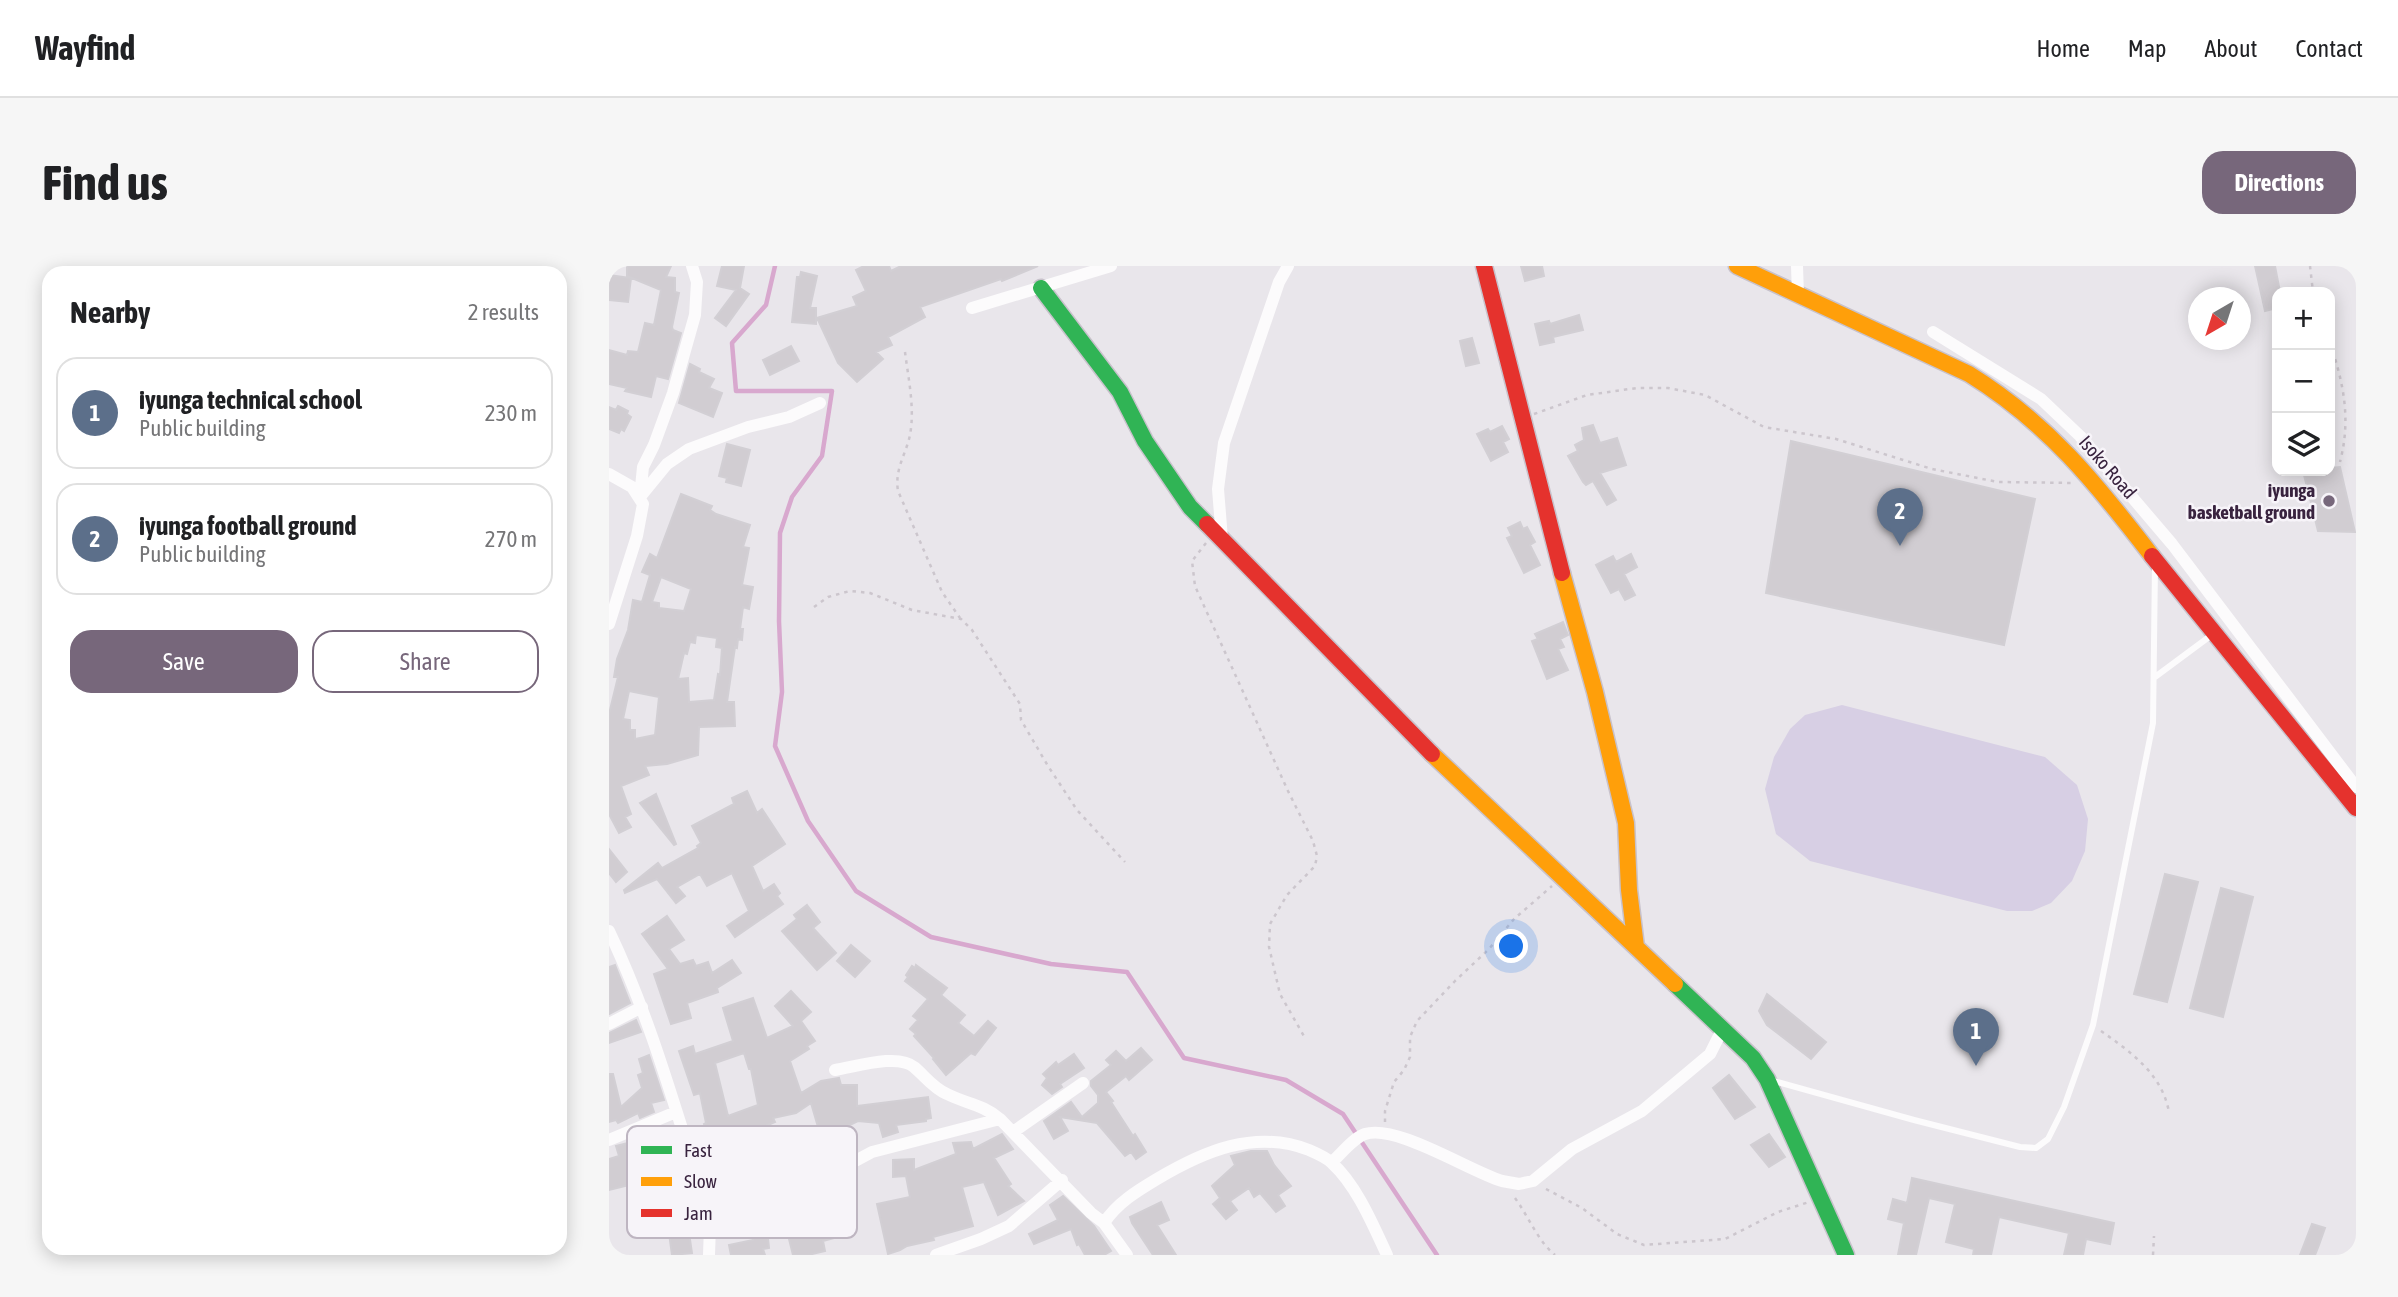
<!DOCTYPE html>
<meta charset="utf-8">
<style>
body{margin:0;font-family:"Asap Condensed",sans-serif;background:#f6f6f6;color:#202124}
.controls{position:absolute;right:21px;top:21px;display:grid;overflow:hidden;border-radius:14px;box-shadow:0 4px 18px #0003}
.controls button{width:63px;height:63px;display:grid;place-items:center;padding:0;border:0;border-bottom:2px solid #e0e0e0;background:#fff;color:#202124;font:35px sans-serif}
.compass{position:absolute;left:1579px;top:21px;width:63px;height:63px;border-radius:50%;background:#fff;box-shadow:0 4px 18px #0003;rotate:219deg}
.you{position:absolute;left:903px;top:681px;width:24px;height:24px;margin:-18px;border:5px solid #fff;border-radius:50%;background:#1a73e8;box-shadow:0 0 0 10px #1a73e833}
.badge{display:grid;place-items:center;width:46px;height:46px;border-radius:50%;background:#77677b;color:#fff;font-size:23px;font-weight:700}
.pin{position:absolute;translate:-50% -58px;filter:drop-shadow(0 2px 4px #0008)}
.pin::after{content:'';position:absolute;top:37px;width:24px;height:21px;background:inherit;clip-path:polygon(0 0,100% 0,50% 100%)}
.list{margin:0;padding:0;list-style:none}
h2{display:flex;justify-content:space-between;align-items:center;height:91px;margin:0;padding:0 28px;font-size:30px}
h2 small{font-size:23px;font-weight:400;color:#757577}
.list li{display:grid;grid-template-columns:46px 1fr auto;gap:21px;align-items:center;box-sizing:border-box;height:112px;margin:0 14px 14px;padding:0 14px;border:2px solid #e0e0e0;border-radius:21px}
.list b{display:block;font-size:26px;white-space:nowrap}
.list p{margin:0;font-size:23px;white-space:nowrap;color:#757577}
.list em{font-size:23px;font-style:normal;color:#757577}
.actions{display:flex;gap:14px;padding:21px 28px}
.actions a{flex:1;padding:16px 0;border:2px solid #77677b;border-radius:21px;text-align:center;font-size:24px;color:#77677b}
.actions .main{background:#77677b;color:#fff}
.icon{flex:none;width:38px;height:38px;fill:none;stroke:currentColor;stroke-width:2;stroke-linecap:round;stroke-linejoin:round}
.map{position:relative;flex:none;width:1747px;height:989px;overflow:hidden;border-radius:21px}
header{display:flex;align-items:center;gap:42px;box-sizing:border-box;height:98px;padding:0 35px;background:#fff;border-bottom:2px solid #e0e0e0}
header strong{font-size:33px}
nav{display:flex;gap:38px;margin-inline-start:auto;font-size:24px}
.intro{display:flex;align-items:center;justify-content:space-between;box-sizing:border-box;height:168px;padding:0 42px}
h1{margin:0;font-size:49px}
.button{padding:18px 32px;border-radius:21px;background:#77677b;color:#fff;font-size:24px;font-weight:700}
main{display:flex;gap:42px;padding:0 42px}
aside{flex:1;background:#fff;border-radius:21px;box-shadow:0 4px 18px #0003}
.map>svg:first-child{display:block}
.green{fill:#d7cfe4}
.lines{fill:none;stroke-linecap:round;stroke-linejoin:round}
.stream{stroke:#d8a8ce;stroke-width:4.5}
.building{fill:#d1cdd2;stroke:#d2cfd4;stroke-width:2;fill-rule:evenodd}
.fast-casing{stroke:#c8c2cb;stroke-width:19}
.slow-casing{stroke:#c8c2cb;stroke-width:19}
.jam-casing{stroke:#c8c2cb;stroke-width:19}
.path{stroke:#ccc6cd;stroke-width:2.5;stroke-dasharray:3.5 5;stroke-linecap:butt}
.lane{stroke:#fcfbfc;stroke-width:6}
.street{stroke:#fcfbfc;stroke-width:12}
.fast{stroke:#30b455;stroke-width:16}
.slow{stroke:#ff9f0a;stroke-width:16}
.jam{stroke:#e5322d;stroke-width:16}
.poi-dot{fill:#77677b;stroke:#f7f4f9;stroke-width:2.5}
.labels{text-anchor:middle;stroke-width:5;stroke-linejoin:round;paint-order:stroke}
.street-label{font-size:19px;fill:#39233f;stroke:#f7f4f9}
.poi-label{font-size:19px;font-weight:bold;fill:#39233f;stroke:#f7f4f9;text-anchor:end}
.key{fill:#f7f4f9;stroke:#beb5c1;stroke-width:2}
.key-label{font-size:19px;fill:#39233f}
</style>
<header>
<strong>Wayfind</strong>
<nav><a>Home</a><a>Map</a><a>About</a><a>Contact</a></nav>
</header>
<div class="intro"><h1>Find us</h1><a class="button">Directions</a></div>
<main>
<aside>
<h2>Nearby<small>2 results</small></h2>
<ul class="list">
<li><span class="badge" style="background:#5c6f8a">1</span><div><b>iyunga technical school</b><p>Public building</p></div><em>230 m</em></li>
<li><span class="badge" style="background:#5c6f8a">2</span><div><b>iyunga football ground</b><p>Public building</p></div><em>270 m</em></li>
</ul>
<div class="actions"><a class="main">Save</a><a>Share</a></div>
</aside>
<div class="map">
<svg width="1747" height="989" viewBox="0 0 1747 989">
<rect width="100%" height="100%" fill="#e9e6eb"/>
<path class="green" d="M1233,439L1436,491L1468,519L1479,553L1476,585L1463,615L1442,637L1423,645H1398L1201,595L1167,568L1156,523L1165,491L1181,463L1196,449Z"/>
<g class="lines">
<path class="stream" d="M166,0L157,39L123,77L127,125H223L213,190L183,231L171,267L170,355L173,426L166,480L199,555L247,625L322,671L442,698L518,706L575,792L677,814L734,848L828,989"/>
</g>
<path class="building" d="M18,0H62L57,11L66,12V26L70,27L63,61L64,64L72,67L59,113L47,110L42,131L16,125L18,122L0,118V84L18,89L19,85L29,86L36,57L45,59L52,24L18,10Z
M113,0H135L131,22L140,28L117,60L106,52L127,24L108,20Z
M255,0H280L282,5L292,0H429L393,15L392,13L311,41L316,51L279,71L283,79L267,86L274,93L248,116L229,97L208,52L248,40L244,31L257,25L247,4Z
M912,0H933L935,10L916,15Z
M1646,0H1666L1671,26H1668V42L1656,45Z
M192,6L208,10L201,42H207V58L183,56L188,11H191Z
M0,9L22,12L19,36L0,34Z
M970,49L974,64L944,71L945,76L931,79L926,58L940,55L941,58Z
M863,72L870,97L857,100L851,75Z
M182,80L190,95L161,109L154,94Z
M81,98L91,103L90,106L105,113L100,122L113,127L104,151L70,137Z
M9,140L19,145L18,148L22,151L15,165L12,163L10,167L0,163V141L7,144Z
M984,159L991,177L1008,172L1017,199L991,207L1007,234L998,239L984,215L977,219L974,216L959,190L969,185L966,179L975,174L973,162Z
M893,160L900,173L894,176L899,186L882,195L868,168L879,163L881,166Z
M1182,175L1426,233L1395,379L1157,327Z
M118,178L141,184L132,220L117,216L118,212L110,210Z
M1731,201L1746,266L1709,265L1694,205H1721V202Z
M72,228L103,240L101,244L107,248L141,259L134,281L140,282L133,319L144,321L140,343L134,341L131,363H134L133,374L129,373L128,382L126,381L118,436H125L126,460L90,461L89,489L58,498L36,500L40,509L12,520L22,548L16,551L22,561L10,567L0,548V448L9,411H5L8,393L19,364L24,334L33,336L41,309L33,306L41,288L48,292ZM52,311L82,323L75,345L50,342V337L43,336ZM87,369L108,372L107,381L113,382L111,409L109,408L105,434L80,436L79,412L69,413L75,387L78,388L81,376L86,377ZM20,425L50,431L46,469L26,473V464H21V454L14,453Z
M911,256L914,263L918,261L926,276L921,279L931,299L915,307L898,272L903,270L899,262Z
M1022,288L1028,301L1015,308L1026,329L1016,334L1010,323L1002,327L987,299L1004,290L1007,296Z
M954,356L959,369L951,373L955,381L949,383L959,404L938,413L923,375L929,373L926,368Z
M138,525L148,547L153,543L176,578L143,600L154,625L165,618L171,627L168,630L174,638L126,671L118,660L140,645L123,607L98,620L91,608L68,621L76,630L67,637L48,613L16,627L15,624L49,597L53,602L89,582L88,580L92,577L83,560L125,538L123,532Z
M47,528L67,578L65,579L31,537Z
M0,583L18,606L7,616L0,607Z
M1556,608L1589,616L1558,736L1525,728Z
M1612,622L1644,631L1614,751L1581,742Z
M198,639L211,656L204,662L227,687L208,704L173,665L188,653L185,649Z
M58,650L75,674L60,683L71,698L84,694L87,700L99,696L103,707L123,694L132,707L108,722L109,726L78,737L82,752L62,758L45,708L59,703L33,668Z
M242,679L261,695L246,711L228,695Z
M6,699L21,737L0,748V701Z
M307,699L338,722L332,729L356,749L349,757L365,770L379,755L387,762L366,789L362,787L337,809L324,793L325,792L305,770L307,768L301,763L309,754L304,750L319,733L296,715L299,711L297,709L303,700L306,702Z
M182,725L202,746L192,755L206,775L198,780L200,783L181,795L192,827L212,815L230,812L232,819H248V840L319,831L322,852L317,853V855L287,859L289,866L274,871L270,857L249,855L211,873L221,896L189,910L191,915L175,922L169,911L176,908L169,894L180,890L174,876L209,861L202,837L187,847L164,852L166,856L102,884L95,858L97,857L91,827L85,829L70,785L84,780L86,788L124,775L114,742L144,732L158,772L184,760L166,740ZM135,787L140,803H142L149,839L119,850L106,797Z
M1158,728L1217,776L1202,793L1158,759L1150,745Z
M27,754L32,766L0,777V767Z
M532,782L543,794L520,814L517,810L497,826L504,835L502,836L524,870L526,868L537,886L527,893L522,886L516,890L488,857L451,851L459,865L445,873L435,855L462,836L473,851L489,837V829L482,820V815L502,799L497,794L507,785L517,795Z
M465,788L475,802L451,818L453,821L443,828L433,819L438,812L434,808L447,796L449,799Z
M40,789L55,834L42,837L45,846L31,852L29,847L9,857L7,854L0,856V808H4L12,841L33,822L29,809L34,807L30,793Z
M1120,809L1146,841L1126,853L1104,822Z
M50,862L52,868L64,864L73,896L60,899L66,921L81,918L88,941L90,950L78,953L83,987L63,989L59,960L55,961L53,952H50L42,923L39,924L36,915L0,924V893L10,890L7,880L39,872L37,868Z
M393,868L404,883L385,892L402,918L399,920L415,935L389,949L375,916L353,921L364,960L324,971L325,974L298,980L291,984L279,988L268,938L301,931L297,910L284,911V894L305,893V904L347,888L344,877L362,876L364,883Z
M1160,868L1176,891L1160,901L1142,879Z
M642,885H658L665,899L682,920L669,929L676,940L667,946L651,927L645,931L640,922L621,935L628,944L617,953L604,938L611,932L603,920L626,899L622,890Z
M1303,912L1505,957L1501,978L1477,973L1474,989H1455L1460,967L1390,951L1382,989H1364L1365,983L1337,976L1346,938L1320,932L1307,989H1289L1295,957L1279,953L1284,933L1298,937Z
M235,924L243,953L221,958L225,972L214,975L216,985L199,989H184L177,961H181L177,953L205,943L203,936L215,933L214,929Z
M454,930L485,960L502,985L495,989H476L470,978L468,979L462,963L425,978L420,968L449,954L441,939Z
M552,936L560,954L548,959L567,989H544L523,957L521,951Z
M1703,958L1716,962L1710,979L1706,989H1691Z
M158,963L160,982L154,983L156,989H122L120,979L144,974L143,965Z"/>
<g class="lines">
<defs>
<path id="fast" d="M432,22L511,126L536,175L581,241L598,258
M1066,718L1144,792L1158,813L1237,989"/>
<path id="slow" d="M1128,0L1360,108C1439,157 1487,217 1543,290
M953,307L986,426L1017,557L1020,624L1027,681
M823,488L1066,718"/>
<path id="jam" d="M875,0L953,307
M598,258L823,488
M1543,290L1747,542"/>
</defs>
<use href="#fast" class="fast-casing"/>
<use href="#slow" class="slow-casing"/>
<use href="#jam" class="jam-casing"/>
<path class="path" d="M1701,0L1704,26
M1721,77C1735,118 1742,154 1731,196
M296,86C299,110 305,138 302,162C300,185 285,200 289,225L333,326L351,352
M925,148L978,129L1028,122H1059L1096,129L1155,161L1227,173L1323,203L1389,216L1466,217
M597,277L583,295L586,320L679,525L704,575L708,590L706,600L678,629L661,658L660,681L671,728L696,772
M205,341L219,331L241,325L261,327L303,344L352,353L363,364L411,438L412,454L439,500L468,544L516,596
M1492,765C1522,786 1553,808 1560,846
M776,856V845L785,816L795,804L801,791V771L808,755L846,715L880,683L905,653L943,620
M937,923L973,942L1008,968L1035,979L1116,973L1169,946L1200,936
M906,932C920,951 928,974 946,989
M1544,989L1545,970"/>
<path class="lane" d="M1546,411L1604,368
M1161,814L1305,854L1411,881L1427,882L1439,873L1455,841L1484,759L1544,457L1546,299"/>
<path class="street" d="M1188,0L1189,29
M363,42L502,0
M1324,66L1432,133L1471,170L1563,278L1747,521
M0,208L23,221L34,238L28,270L0,358
M31,231L34,201L45,179L64,127L86,49L88,16L83,0
M31,231L58,198L80,183L139,161L180,151L211,137
M613,273L609,223L615,177L670,16L679,0
M0,665C42,753 67,846 97,939L101,960L100,989
M0,758L33,741
M226,804C246,801 289,787 305,801C316,810 324,822 338,828C358,838 373,838 391,853L482,947L495,957L518,989
M404,866L474,817
M0,874L67,846
M723,896C732,888 744,872 756,868C788,858 860,905 893,915L910,918L924,915L963,883L1033,845L1101,788L1114,762
M495,957C508,937 528,925 548,913C595,885 646,863 700,884C707,887 718,892 723,897C748,920 764,959 778,989
M101,960L179,931L263,886L391,853
M327,989L372,973L400,960L453,914"/>
<use href="#fast" class="fast"/>
<use href="#slow" class="slow"/>
<use href="#jam" class="jam"/>
</g>
<circle class="poi-dot" cx="1720" cy="235" r="7"/>
<g class="labels">
<g class="street-label">
<text transform="translate(1499 201) rotate(49)" y="7">Isoko Road</text>
</g>
<g class="poi-label">
<text x="1706" y="231">iyunga<tspan x="1706" dy="22">basketball ground</tspan></text>
</g>
</g>
<rect x="18" y="860" width="230" height="112" rx="10" class="key"/>
<rect x="32" y="880" width="31" height="8" fill="#30b455"/>
<rect x="32" y="911" width="31" height="9" fill="#ff9f0a"/>
<rect x="32" y="943" width="31" height="8" fill="#e5322d"/>
<g class="key-label">
<text x="75" y="891">Fast</text>
<text x="75" y="922">Slow</text>
<text x="75" y="954">Jam</text>
</g>
</svg>
<div class="controls">
<button>+</button>
<button>−</button>
<button><svg class="icon" aria-label="layers" viewBox="0 0 24 24"><path d="M12 4l9 5-9 5-9-5zM3 14l9 5 9-5"/></svg></button>
</div>
<svg class="compass" viewBox="-18 -18 36 36"><path d="M0-13l5 13h-10z" fill="#e53935"/><path d="M0 13l5-13h-10z" fill="#757577"/></svg>
<div class="you"></div>
<div class="pin badge" style="left:1367px;top:800px;background:#5c6f8a">1</div>
<div class="pin badge" style="left:1291px;top:280px;background:#5c6f8a">2</div>
</div>
</main>
